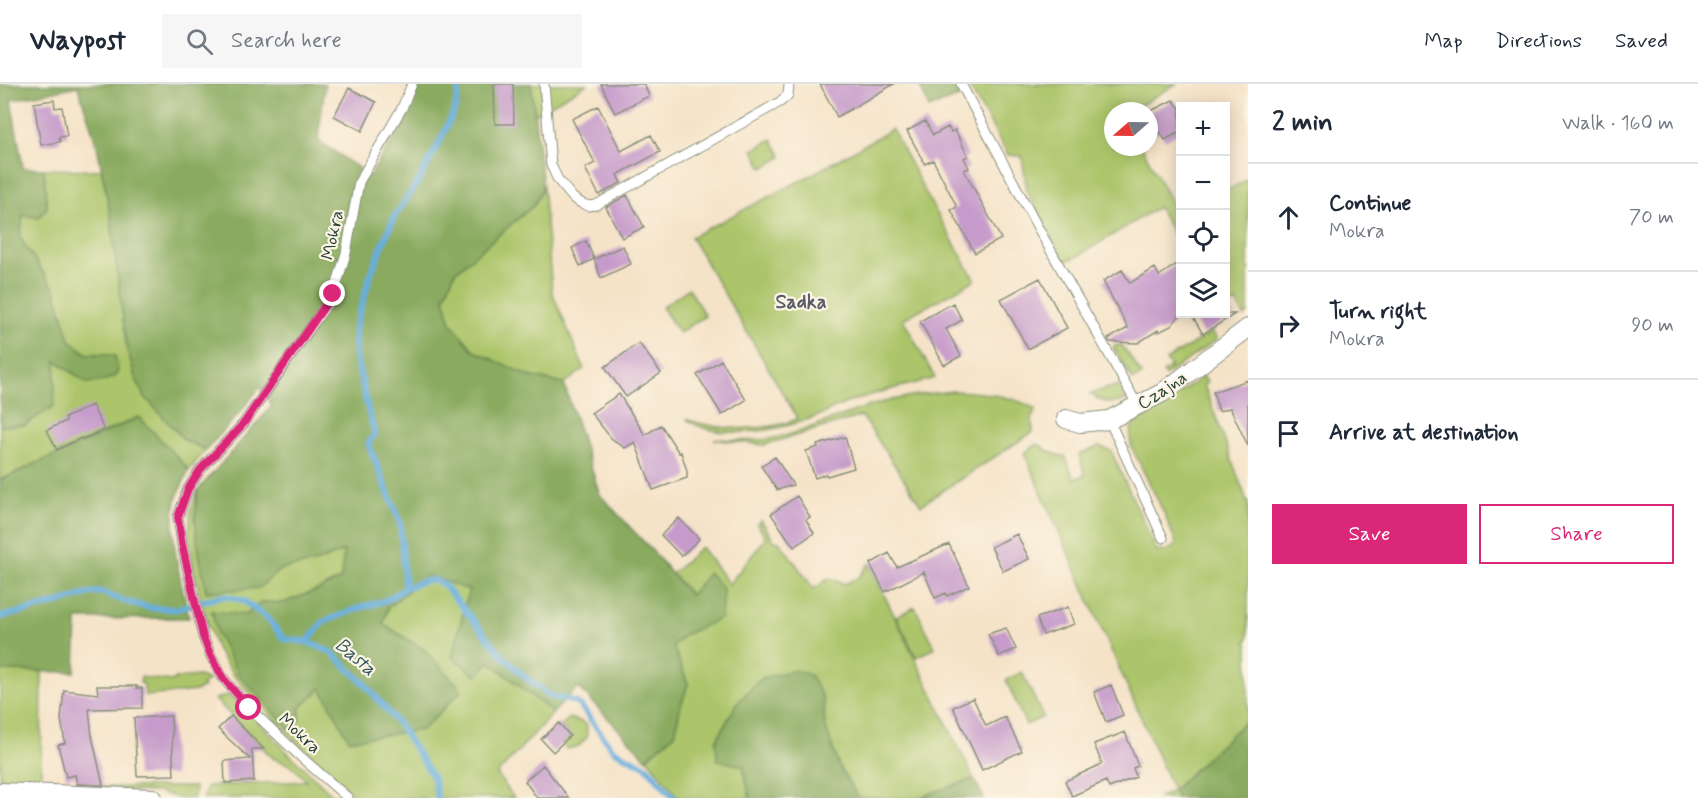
<!DOCTYPE html>
<meta charset="utf-8">
<style>
body{margin:0;font-family:Mynerve,sans-serif;background:#f6f6f7;color:#1f2937}
.controls{position:absolute;right:18px;top:18px;display:grid;overflow:hidden;border-radius:0px;box-shadow:0 3px 15px #0003}
.controls button{width:54px;height:54px;display:grid;place-items:center;padding:0;border:0;border-bottom:2px solid #e0e1e3;background:#fff;color:#1f2937;font:30px sans-serif}
.compass{position:absolute;left:1104px;top:18px;width:54px;height:54px;border-radius:50%;background:#fff;box-shadow:0 3px 15px #0003;rotate:250deg}
.stop{position:absolute;width:18px;height:18px;margin:-14px;border:4px solid #db2777;border-radius:50%;background:#fff}
.stop.end{background:#db2777;border-color:#fff;box-shadow:0 2px 6px #0008}
.list{margin:0;padding:0;list-style:none}
h2{display:flex;justify-content:space-between;align-items:center;height:78px;margin:0;padding:0 24px;font-size:26px}
h2 small{font-size:20px;font-weight:400;color:#747a83}
.list li{display:grid;grid-template-columns:39px 1fr auto;gap:18px;align-items:center;box-sizing:border-box;height:108px;padding:0 24px;border-top:2px solid #e0e1e3}
.list b{display:block;font-size:22px;white-space:nowrap}
.list p{margin:0;font-size:20px;white-space:nowrap;color:#747a83}
.list em{font-size:20px;font-style:normal;color:#747a83}
.actions{display:flex;gap:12px;padding:18px 24px}
.actions a{flex:1;padding:14px 0;border:2px solid #db2777;border-radius:0px;text-align:center;font-size:21px;color:#db2777}
.actions .main{background:#db2777;color:#fff}
.icon{flex:none;width:33px;height:33px;fill:none;stroke:currentColor;stroke-width:2;stroke-linecap:round;stroke-linejoin:round}
.map{position:relative;flex:none;width:1248px;height:714px;overflow:hidden}
header{display:flex;align-items:center;gap:36px;box-sizing:border-box;height:84px;padding:0 30px;background:#fff;border-bottom:2px solid #e0e1e3}
header strong{font-size:28px}
nav{display:flex;gap:33px;margin-inline-start:auto;font-size:21px}
.search{width:420px;height:54px;background:#f6f6f7;display:flex;align-items:center;gap:15px;box-sizing:border-box;padding:0 21px;border-radius:0px;color:#747a83;font-size:22px}
main{display:flex}
aside{flex:1;background:#fff}
.map>svg:first-child{display:block}
.green{fill:#acc56a;stroke:#66814f;stroke-width:1.5}
.forest{fill:#89aa5e;stroke:#547449;stroke-width:1.5}
.lines{fill:none;stroke-linecap:round;stroke-linejoin:round}
.stream{stroke:#66aedd;stroke-width:6}
.building{fill:#c69bcb}
.lane-casing{stroke:#8a907e;stroke-width:11}
.street-casing{stroke:#8a907e;stroke-width:20}
.lane{stroke:#fff;stroke-width:9}
.street{stroke:#fff;stroke-width:18}
.route{stroke:#db2777;stroke-width:8}
.labels{text-anchor:middle;stroke-width:4.5;stroke-linejoin:round;paint-order:stroke}
.street-label{font-size:18px;fill:#1f3d34;stroke:#fcf5e5}
.neighbourhood-label{font-size:20px;font-weight:bold;fill:#595e69;stroke:#fcf5e5}
.water-label{font-size:20px;font-style:italic;fill:#31595e;stroke:#fcf5e5}
</style>
<header>
<strong>Waypost</strong>
<div class="search"><svg class="icon" aria-label="search" viewBox="0 0 24 24"><circle cx="10" cy="10" r="6"/><path d="M15 15l6 6"/></svg>Search here</div>
<nav><a>Map</a><a>Directions</a><a>Saved</a></nav>
</header>
<main>
<div class="map">
<svg width="1248" height="714" viewBox="0 0 1248 714">
<rect width="100%" height="100%" fill="#fcf5e5"/>
<filter id="ink" filterUnits="userSpaceOnUse"><feTurbulence type="fractalNoise" baseFrequency=".0167" numOctaves="2"/><feDisplacementMap in="SourceGraphic" scale="12" xChannelSelector="R" yChannelSelector="G"/><feConvolveMatrix kernelMatrix="1 2 1 2 8 2 1 2 1" color-interpolation-filters="sRGB"/></filter>
<filter id="wash" filterUnits="userSpaceOnUse"><feTurbulence type="fractalNoise" baseFrequency=".008" numOctaves="4" result="noise"/><feDisplacementMap in="SourceGraphic" scale="24" xChannelSelector="R" yChannelSelector="G"/><feGaussianBlur stdDeviation="1.35" result="paint"/><feColorMatrix in="noise" values="0 0 0 0 0 0 0 0 0 0 0 0 0 0 0 0 0 1.4 0 .05"/><feComposite in="paint" operator="in"/></filter>
<g filter="url(#wash)">
<rect width="100%" height="100%" fill="#f5e3c8"/>
<path class="green" d="M531,0H587L535,30Z
M968,0H1176L1131,27H1113V63H1142L1178,131H1180V162L1158,123L1073,175L1072,174L1065,178L1027,108L1022,72L1008,71Z
M892,45L931,119L975,196L903,235L935,294C909,301 881,307 854,316C840,321 826,329 812,334C777,347 717,358 686,335C718,347 765,348 798,335L691,153L813,90Z
M772,55L782,73L763,84L753,66Z
M44,85L102,86L110,128L126,259L135,293L184,356L206,366L189,386L139,333L0,396V342L25,341L56,276L99,298L114,293L118,287L106,270H87L70,256L55,206L20,154L23,131L47,124Z
M1248,95V230L1245,233L1236,218L1226,223V107Z
M543,103L552,208L584,285L564,300L529,292L474,267L451,239L444,214L455,188L534,121Z
M689,204L705,232L679,249L662,223Z
M1212,248L1217,255L1165,292L1163,289L1171,283L1166,276Z
M1117,261H1122L1142,291L1133,296L1113,263Z
M1203,292L1207,298L1204,301L1248,420V556L1246,557L1248,561V635L1174,706L1177,714H1158L1173,706L1024,369L1038,360C1047,366 1054,372 1065,372L1074,395L1085,391L1079,371L1099,362L1111,367L1157,467C1165,468 1172,466 1176,459L1165,431L1132,364L1130,355L1131,344L1135,339L1146,333Z
M1119,301L1126,316C1111,322 1103,318 1090,310Z
M954,307C977,308 1015,312 1035,325L1032,335L1033,348L921,421L862,332L764,361L714,355C732,356 751,358 769,355C808,348 843,329 880,319C906,312 927,309 954,307Z
M198,406L195,432L197,458L259,504L281,485L314,479L344,467L341,495L318,506L283,519L262,518L246,531L212,528L300,636V624L321,604L425,566L383,540L388,523L427,490L469,505L452,573L490,578L553,629L497,690L514,714H357L287,649L233,591L216,564L206,535L193,481L189,448L191,424Z
M761,436L774,457H779L814,505L829,494L845,500L859,493L869,480L974,695L940,706L920,714H859L840,685L825,642L823,614L743,682L750,714H679L647,674L675,650L680,624L688,600L673,562L684,551L721,533L709,490L691,511L672,490L701,463L729,500L766,454L757,440Z
M915,523L935,564L916,573L896,532Z
M0,587H42L41,695H53L62,703H195L194,714H178L158,708L0,703Z
M1022,588L1043,633L1026,641L1006,596Z
M199,592L209,596L202,601L204,603L197,607L145,612L144,600L140,599L141,593L171,597L178,594Z
M228,611L236,614L285,666L336,714H203L207,702L307,697L292,682L273,674L215,615Z
M569,634L582,638L587,642V653L579,662L567,665L562,660L570,652L561,642Z"/>
<path class="forest" d="M0,0H325L318,56L370,92L405,34L419,0H531L543,103L534,121L455,188L444,214L451,239L474,267L529,292L564,300L600,411L656,471L672,490L690,511L709,489L723,505L721,534L684,551L673,562L688,600L680,624L675,650L646,674L578,603L553,629L490,578L476,592L452,573L469,506L427,491L388,523L383,540L425,566L462,606L422,646L349,656L321,604L300,624V636L292,648L238,590L217,550L212,527L246,531L262,518L283,519L318,506L341,495L344,467L314,479L281,485L259,504L206,508L197,458L195,432L198,406L272,322L260,303L241,327L206,366L184,356L144,312L135,293L126,259L110,128L97,62L78,2L11,16L23,84L44,85L47,124L38,134L23,131L20,154L55,206L70,256L87,270H106L115,272L118,287L114,293L98,298L87,299L56,277L54,322L25,341L0,342Z
M919,0H955L961,12L929,24Z
M139,333L189,386C185,395 179,406 176,416C168,455 181,496 189,534L77,535L75,588L0,587V396Z
M795,586L810,591L823,614L825,642L840,685L859,714H750L743,682L717,676L716,657L737,619L762,594Z
M1248,635V714H1177L1173,706Z
M974,695L984,714H920L940,706Z"/>
<g class="lines">
<path class="stream" d="M405,504L400,438L368,359L375,350L368,326L355,268V244L371,189L394,133L418,98L440,57L455,25L460,0
M0,533L51,521L90,509L101,508L127,518L151,524L176,525L221,512L231,513L244,517L268,535L284,555L307,558L331,568L364,599L399,641L434,695L437,714
M307,558L323,538L359,524L387,516L405,504L423,497L434,496L443,500L502,571L524,592L550,612L575,618L580,621L613,666L647,683L674,714"/>
</g>
<g id="blocks">
<path class="building" d="M494,0H513L514,40H495Z
M601,0H644L649,12L615,29Z
M820,0H894L837,33Z
M349,4L376,18L362,47L334,32Z
M54,16L55,24L62,23L67,52L59,53L60,58L41,61L34,19Z
M1173,16L1180,24V48L1165,56L1160,48L1156,50L1149,36V28Z
M598,22L621,67L651,51L660,68L617,91L621,99L599,111L585,84L595,79L572,35Z
M925,37L933,51L948,43L951,48L955,46L968,72L964,74L969,84L964,86L1001,155L975,169L951,126L957,123L933,76L925,80L907,47Z
M627,111L644,143L622,154L606,123Z
M586,157L594,175L580,182L572,164Z
M623,162L631,180L601,194L594,175Z
M1180,178L1181,230L1171,242L1159,248L1158,246L1138,259L1110,258L1108,255L1128,244L1103,197L1122,186L1130,199L1155,184L1159,192Z
M1040,194L1067,244L1028,265L1001,215Z
M953,219L962,236L946,245L961,272L944,281L920,237Z
M1191,230H1235L1203,250Z
M639,259L661,289L626,313L605,283Z
M721,276L746,316L722,331L697,291Z
M1248,296V362L1230,324L1219,327L1213,308Z
M619,310L645,351L661,341L679,369L681,368L687,387V394L653,406L635,358L625,364L611,354L591,329Z
M92,321L104,346L82,355L81,354L57,366L47,346L66,337L65,334Z
M845,353L854,384L827,392L826,390L815,394L806,367L818,363L817,361Z
M775,373L793,401L777,406L761,382Z
M797,412L810,433L806,436L814,449L794,463L771,430Z
M679,434L699,455L681,472L661,451Z
M1017,450L1029,475L1003,487L991,463Z
M949,460L969,502L947,512L946,509L935,514L924,488L885,508L870,480L889,469L897,483Z
M1068,523L1074,540L1043,551L1037,534Z
M1006,544L1016,565L999,572L988,550Z
M1111,601L1123,631L1106,638L1094,608Z
M97,602H137L136,604H142V624L89,625L92,652L103,701L77,700L75,691L66,693L58,661L65,659L61,635L64,606L98,610Z
M973,614L986,642L1005,633L1022,667L982,686L953,623Z
M171,632L174,691L137,692L134,634Z
M231,632L264,665H252L254,697L225,699L224,677L250,675L218,645Z
M559,639L570,652L553,668L541,655Z
M1125,648L1138,682L1133,684L1136,693L1109,704L1106,697L1072,712L1065,697L1102,680L1094,660Z
M543,681L569,714H537L525,697Z"/>
</g>
</g>
<g filter="url(#ink)">
<use href="#blocks" fill-opacity="0" stroke="#8a907e" stroke-width="1.5"/>
<g class="lines">
<defs>
<path id="lane" d="M544,0L551,81L558,96L573,114L581,119L588,122L596,121L780,18L788,11L789,1
M961,0L1037,142L1138,322
M1109,336L1163,454
M348,714L301,673L249,624L223,594L211,572L203,553L182,460L178,433L188,405L200,386L244,339L334,210L346,169L359,98L402,24L412,0"/>
<path id="street" d="M1066,335L1080,339L1109,336L1162,309L1248,244
M0,708L153,714"/>
</defs>
<use href="#lane" class="lane-casing"/>
<use href="#street" class="street-casing"/>
<use href="#lane" class="lane"/>
<use href="#street" class="street"/>
</g>
</g>
<g class="lines" filter="url(#ink)">
<path class="route" d="M249,624L223,594L211,572L203,553L182,460L178,433L188,405L200,386L244,339L333,210"/>
</g>
<g class="labels">
<g class="street-label">
<text transform="translate(332 151) rotate(-78)" y="6">Mokra</text>
<text transform="translate(1162 306) rotate(-33)" y="6">Czajna</text>
<text transform="translate(300 649) rotate(43)" y="6">Mokra</text>
</g>
<g class="neighbourhood-label">
<text x="801" y="224">Sadka</text>
</g>
<g class="water-label">
<text transform="translate(356 572) rotate(40)" y="7">Basta</text>
</g>
</g>
</svg>
<div class="controls">
<button>+</button>
<button>−</button>
<button><svg class="icon" aria-label="locate" viewBox="0 0 24 24"><circle cx="12" cy="12" r="6"/><path d="M12 2v4M12 18v4M2 12h4M18 12h4"/></svg></button>
<button><svg class="icon" aria-label="layers" viewBox="0 0 24 24"><path d="M12 4l9 5-9 5-9-5zM3 14l9 5 9-5"/></svg></button>
</div>
<svg class="compass" viewBox="-18 -18 36 36"><path d="M0-13l5 13h-10z" fill="#e53935"/><path d="M0 13l5-13h-10z" fill="#747a83"/></svg>
<div class="stop" style="left:249px;top:624px"></div>
<div class="stop end" style="left:333px;top:210px"></div>
</div>
<aside>
<h2>2 min<small>Walk · 160 m</small></h2>
<ul class="list">
<li><svg class="icon" aria-label="ahead" viewBox="0 0 24 24"><path d="M12 20V5M6 11l6-6 6 6"/></svg><div><b>Continue</b><p>Mokra</p></div><em>70 m</em></li>
<li><svg class="icon" aria-label="right" viewBox="0 0 24 24"><path d="M7 20v-9h11M14 6l5 5-5 5"/></svg><div><b>Turn right</b><p>Mokra</p></div><em>90 m</em></li>
<li><svg class="icon" aria-label="arrive" viewBox="0 0 24 24"><path d="M6 21V4h12l-3 4 3 4H6"/></svg><div><b>Arrive at destination</b></div></li>
</ul>
<div class="actions"><a class="main">Save</a><a>Share</a></div>
</aside>
</main>
